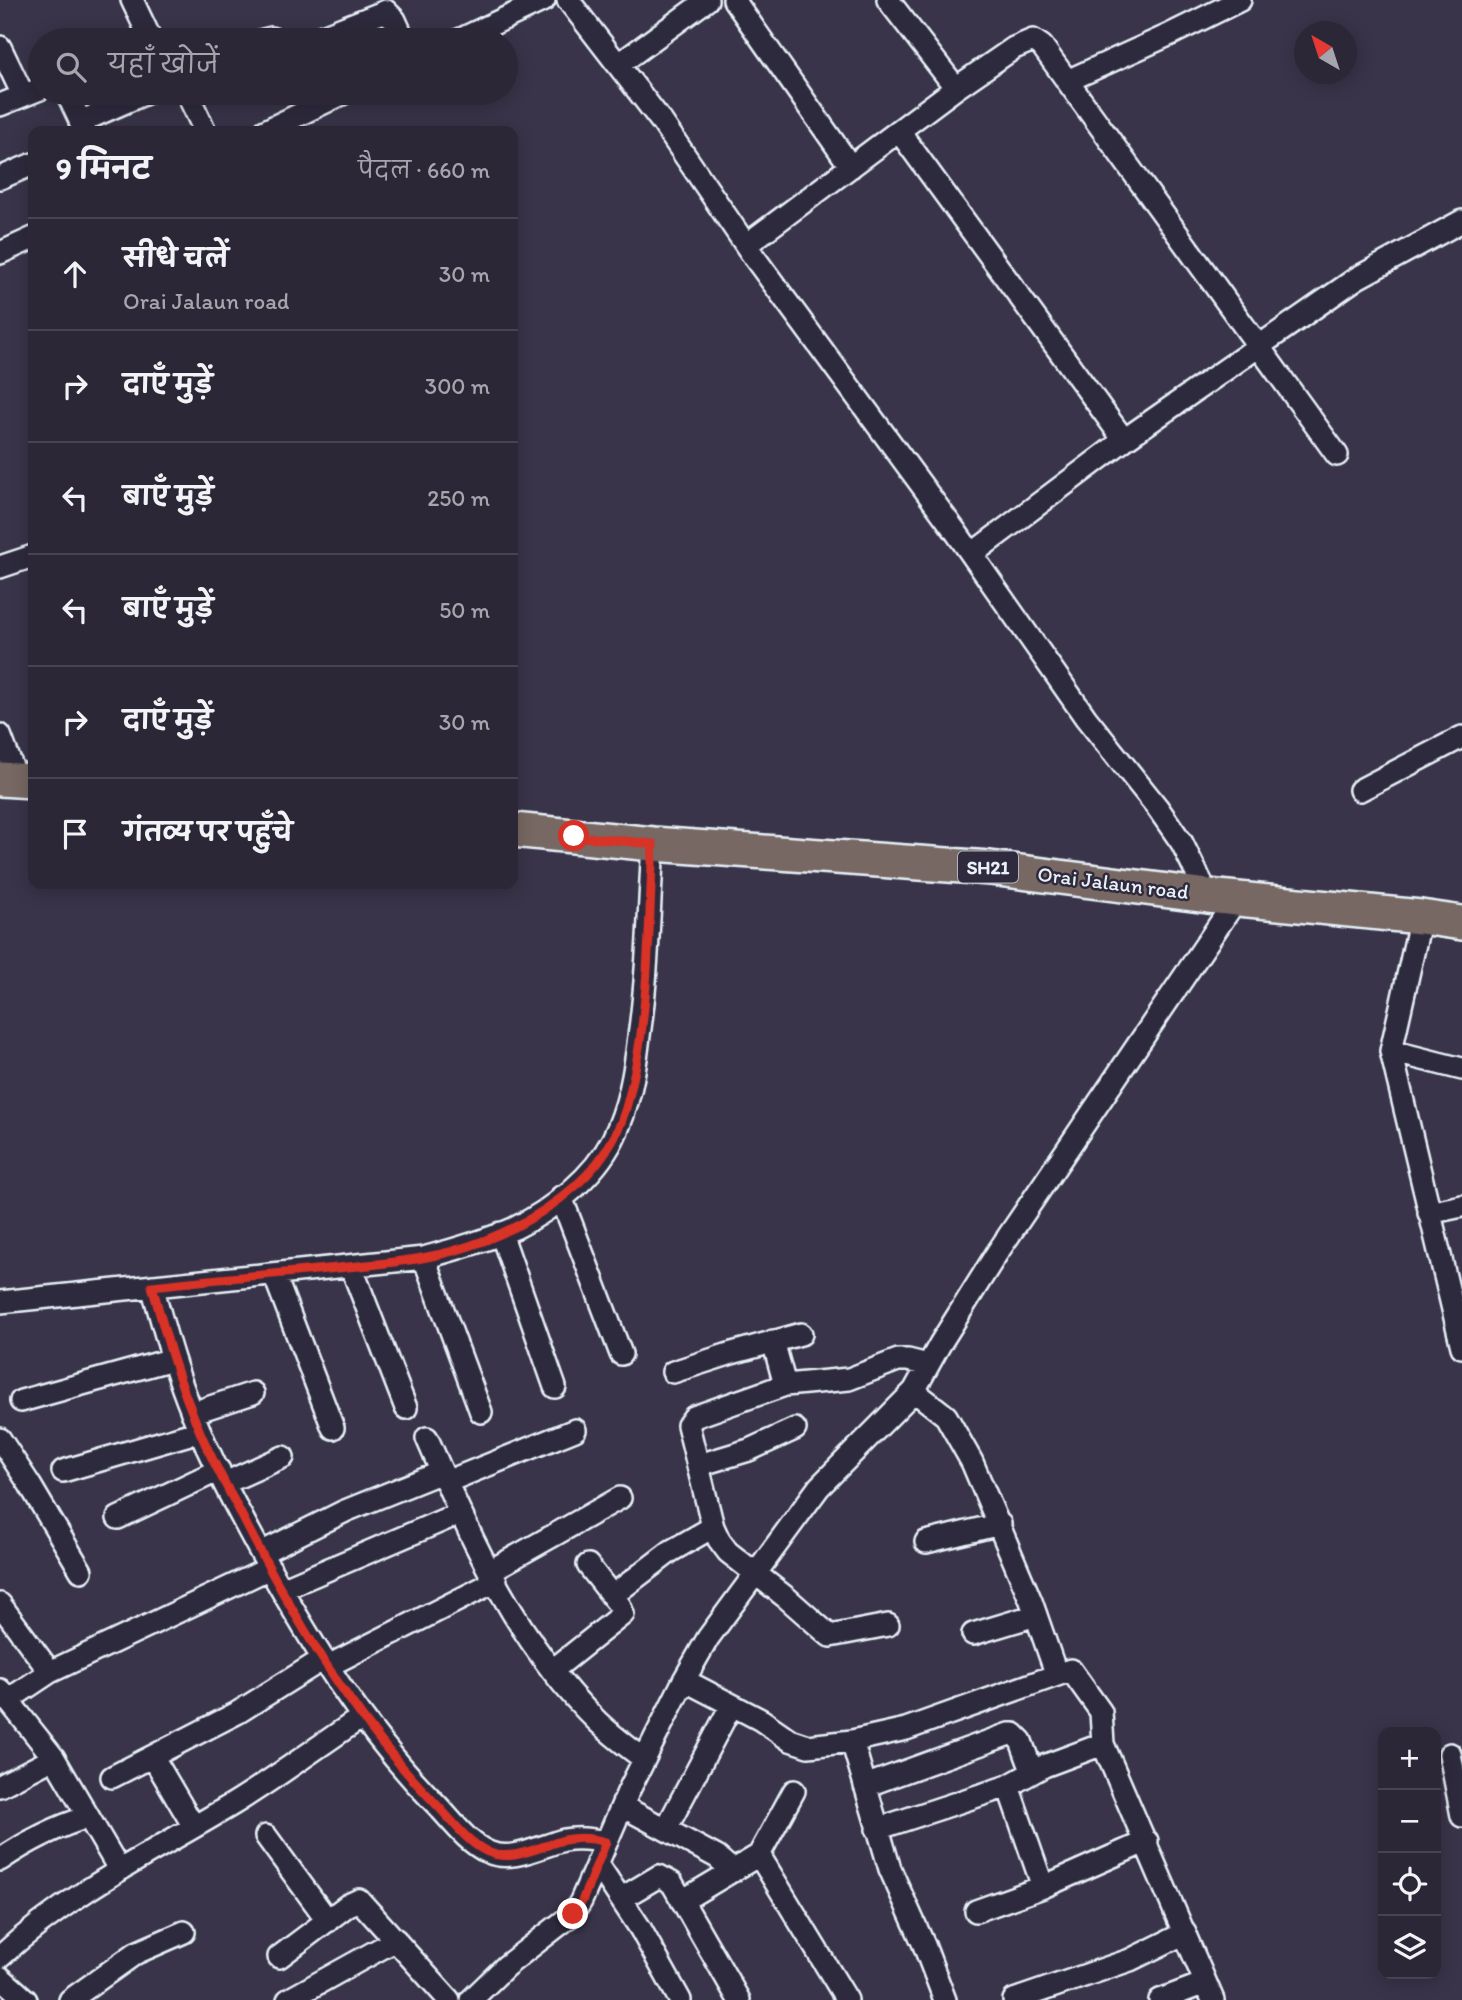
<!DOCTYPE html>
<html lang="hi">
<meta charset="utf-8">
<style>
body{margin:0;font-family:Itim,"Playpen Sans Deva",sans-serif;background:#332f3f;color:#f1f3f6}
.controls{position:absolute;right:21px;bottom:21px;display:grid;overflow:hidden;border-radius:14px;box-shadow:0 4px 18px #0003}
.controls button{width:63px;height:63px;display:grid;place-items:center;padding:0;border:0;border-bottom:2px solid #474452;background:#2b2737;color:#f1f3f6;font:35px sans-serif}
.compass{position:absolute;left:1294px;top:21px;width:63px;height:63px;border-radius:50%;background:#2b2737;box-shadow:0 4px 18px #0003;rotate:321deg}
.stop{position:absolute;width:21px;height:21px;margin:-16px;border:5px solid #d93025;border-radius:50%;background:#fff}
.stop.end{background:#d93025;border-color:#fff;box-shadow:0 2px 7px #0008}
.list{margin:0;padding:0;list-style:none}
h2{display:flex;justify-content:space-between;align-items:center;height:91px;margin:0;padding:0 28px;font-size:30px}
h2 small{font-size:23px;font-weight:400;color:#a6a5ad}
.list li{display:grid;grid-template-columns:46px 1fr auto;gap:21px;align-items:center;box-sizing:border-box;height:112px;padding:0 28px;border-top:2px solid #474452}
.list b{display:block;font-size:26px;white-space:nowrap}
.list p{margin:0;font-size:23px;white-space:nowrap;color:#a6a5ad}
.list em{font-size:23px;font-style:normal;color:#a6a5ad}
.icon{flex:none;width:38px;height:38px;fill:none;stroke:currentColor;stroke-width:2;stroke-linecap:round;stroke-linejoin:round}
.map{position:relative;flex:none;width:1462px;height:2000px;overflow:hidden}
.search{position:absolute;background:#2b2737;box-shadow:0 4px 18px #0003;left:28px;top:28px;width:490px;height:77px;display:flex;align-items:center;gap:18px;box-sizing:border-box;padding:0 24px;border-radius:38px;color:#a6a5ad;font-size:26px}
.panel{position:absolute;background:#2b2737;box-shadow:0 4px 18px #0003;left:28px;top:126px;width:490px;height:763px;border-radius:14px}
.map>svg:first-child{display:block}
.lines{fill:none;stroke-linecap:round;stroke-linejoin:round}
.minor-casing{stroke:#e8f1f8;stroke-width:26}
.primary-casing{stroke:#e8f1f8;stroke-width:38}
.minor{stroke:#2f2a3d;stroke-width:21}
.primary{stroke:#776864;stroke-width:33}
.route{stroke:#d93025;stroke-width:9}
.labels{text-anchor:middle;stroke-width:5;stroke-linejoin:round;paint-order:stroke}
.shield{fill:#2f2a3d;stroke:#b0b5c0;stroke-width:2}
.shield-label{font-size:19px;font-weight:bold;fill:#e8f1f8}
.street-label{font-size:21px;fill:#e8f1f8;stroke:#2f2a3d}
</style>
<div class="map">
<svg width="1462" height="2000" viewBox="0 0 1462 2000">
<rect width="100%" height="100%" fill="#393449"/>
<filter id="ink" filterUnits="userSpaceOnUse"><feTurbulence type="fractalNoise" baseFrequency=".0143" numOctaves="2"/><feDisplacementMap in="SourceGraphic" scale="14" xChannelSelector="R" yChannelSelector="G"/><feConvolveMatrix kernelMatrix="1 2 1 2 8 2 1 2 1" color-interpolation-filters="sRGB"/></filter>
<g filter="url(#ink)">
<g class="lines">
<defs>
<path id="minor" d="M132,0L151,40
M568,0L662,122L754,257L956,532L1086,718L1157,807L1182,843L1208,896
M734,0L851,167
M888,0L956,88
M263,40L271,38L277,40
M312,40L386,11L395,20L404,40
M459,40L544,0
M0,47L23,95
M618,65L707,0
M1067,81L1171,34L1240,0
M67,93L85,131
M187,93L205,131
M0,105L40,89
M80,122L146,93
M265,131L344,93
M899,131L1124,440
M0,178L33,164
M746,245L956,88L1014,48L1033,40L1042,46L1337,455
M0,253L33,238
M972,554L1124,440L1357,278L1462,221
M0,567L33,556
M0,735L17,780
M1360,790L1462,737
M1421,917L1391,1051L1462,1347
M1391,1051L1462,1069
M561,1197L621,1354
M1429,1213L1462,1206
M501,1233L555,1387
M424,1258L481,1412
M351,1266L406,1408
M274,1274L333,1428
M152,1286C164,1328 175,1371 192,1412C211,1461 237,1509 262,1555C311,1643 363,1730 434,1802C450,1818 467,1843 488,1852C512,1863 540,1846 564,1840C579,1837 592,1839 606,1842
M0,1302L424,1258C455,1249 486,1241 515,1228C552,1210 594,1177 613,1139C629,1107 635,1071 639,1036C648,973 649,908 653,844
M773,1341L785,1385
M673,1372L732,1353L801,1334
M914,1391L946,1416L972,1462L1031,1601L1056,1673
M21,1401L173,1359
M192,1413L253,1393
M427,1438C470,1538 518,1645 598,1722C613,1736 629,1748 644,1759
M0,1439L30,1485L81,1571
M699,1465L749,1450L795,1429
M63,1471L200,1431
M446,1482L575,1430
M225,1483L283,1457
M118,1518L219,1470
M926,1542L1000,1524
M261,1553L345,1511L442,1472
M490,1571L620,1498
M282,1589L460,1513
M612,1596L671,1551L713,1527
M0,1604L50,1672
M888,1625L830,1636L788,1599L728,1552L719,1540L713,1527L688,1425L694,1417L785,1385L849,1379L898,1360H908L928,1365
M973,1634L1036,1615
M328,1666L496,1581
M553,1670L623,1614L620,1606L588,1565
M684,1680L761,1720L790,1740L808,1746L852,1741L906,1729L1071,1670L1101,1712L1103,1744L1213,2000
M0,1690L54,1758L119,1869
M8,1700L50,1672L270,1568
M852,1741L890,1869L924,1945L945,2000
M1450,1754L1462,1816
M153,1757L194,1827
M112,1777L237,1713L323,1659
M0,1786L54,1758
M865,1786L1009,1734H1014L1021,1741L1032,1771
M1008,1786L1043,1887
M622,1806L717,1857L733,1871
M666,1829L731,1706
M877,1829L1008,1786L1044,1766L1103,1744
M266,1836L328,1921
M759,1855L847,2000
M0,1860C28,1841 55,1827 88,1817
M597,1863L640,1928L680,2000
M622,1898L659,1876L672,1883L739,2000
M682,1901L759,1855L794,1791
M976,1911L1043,1887L1147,1841
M0,1957C69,1893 153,1852 233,1804C277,1777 319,1746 362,1717
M279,1957L348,1905L359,1900L449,2000
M0,1977L26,2000
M70,2000L136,1953L184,1932
M288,2000L396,1940
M471,2000L506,1966L573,1914L581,1901L628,1792L684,1680L708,1638L819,1487L914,1391L940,1344L997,1253L1238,897
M1014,2000L1130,1960L1185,1933
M1160,2000L1205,1983"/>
<path id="primary" d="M0,779L33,781
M513,830L653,844L990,868L1208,896L1421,917L1462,923"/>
</defs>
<use href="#minor" class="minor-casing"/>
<use href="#primary" class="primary-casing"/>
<use href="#minor" class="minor"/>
<use href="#primary" class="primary"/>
</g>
</g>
<g class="lines" filter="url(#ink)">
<path class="route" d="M573,1914L582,1901L606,1842C592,1838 579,1837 564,1840C540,1846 512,1863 488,1852C467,1843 450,1818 434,1802C353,1719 292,1615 240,1512C223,1480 205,1447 192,1412C175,1371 164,1328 152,1286C200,1281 248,1276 295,1272C337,1268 380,1265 422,1258C503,1244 602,1192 626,1108C650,1023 648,932 653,844L574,836"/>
</g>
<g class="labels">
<rect class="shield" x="958" y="851.5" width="60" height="31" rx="5"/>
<g class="shield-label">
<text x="988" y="874">SH21</text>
</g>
<g class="street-label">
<text transform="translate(1113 883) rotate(7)" y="7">Orai Jalaun road</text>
</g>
</g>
</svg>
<div class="controls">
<button>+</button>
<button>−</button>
<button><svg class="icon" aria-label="locate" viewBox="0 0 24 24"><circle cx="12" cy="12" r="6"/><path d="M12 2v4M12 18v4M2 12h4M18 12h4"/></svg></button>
<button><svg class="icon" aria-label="layers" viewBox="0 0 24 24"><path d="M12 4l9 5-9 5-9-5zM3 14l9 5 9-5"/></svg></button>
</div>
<svg class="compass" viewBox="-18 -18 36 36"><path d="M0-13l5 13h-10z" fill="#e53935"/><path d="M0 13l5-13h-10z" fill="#a6a5ad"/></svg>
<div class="stop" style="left:574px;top:836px"></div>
<div class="stop end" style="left:573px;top:1914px"></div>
<div class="search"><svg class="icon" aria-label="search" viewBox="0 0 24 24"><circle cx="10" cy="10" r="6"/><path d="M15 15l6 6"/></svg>यहाँ खोजें</div>
<section class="panel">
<h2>9 मिनट<small>पैदल · 660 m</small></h2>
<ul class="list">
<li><svg class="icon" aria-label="ahead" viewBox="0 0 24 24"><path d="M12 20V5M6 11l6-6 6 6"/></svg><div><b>सीधे चलें</b><p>Orai Jalaun road</p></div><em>30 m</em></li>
<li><svg class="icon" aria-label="right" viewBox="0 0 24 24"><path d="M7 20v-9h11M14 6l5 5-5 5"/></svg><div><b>दाएँ मुड़ें</b></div><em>300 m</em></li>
<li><svg class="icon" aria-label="left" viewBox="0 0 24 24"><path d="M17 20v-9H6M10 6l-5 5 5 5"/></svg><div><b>बाएँ मुड़ें</b></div><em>250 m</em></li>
<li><svg class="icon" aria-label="left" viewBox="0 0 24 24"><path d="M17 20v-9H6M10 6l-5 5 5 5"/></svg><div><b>बाएँ मुड़ें</b></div><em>50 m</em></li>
<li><svg class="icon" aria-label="right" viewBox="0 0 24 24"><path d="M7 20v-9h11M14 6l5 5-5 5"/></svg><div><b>दाएँ मुड़ें</b></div><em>30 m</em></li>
<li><svg class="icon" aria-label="arrive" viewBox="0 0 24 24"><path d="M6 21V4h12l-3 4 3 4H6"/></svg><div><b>गंतव्य पर पहुँचे</b></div></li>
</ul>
</section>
</div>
